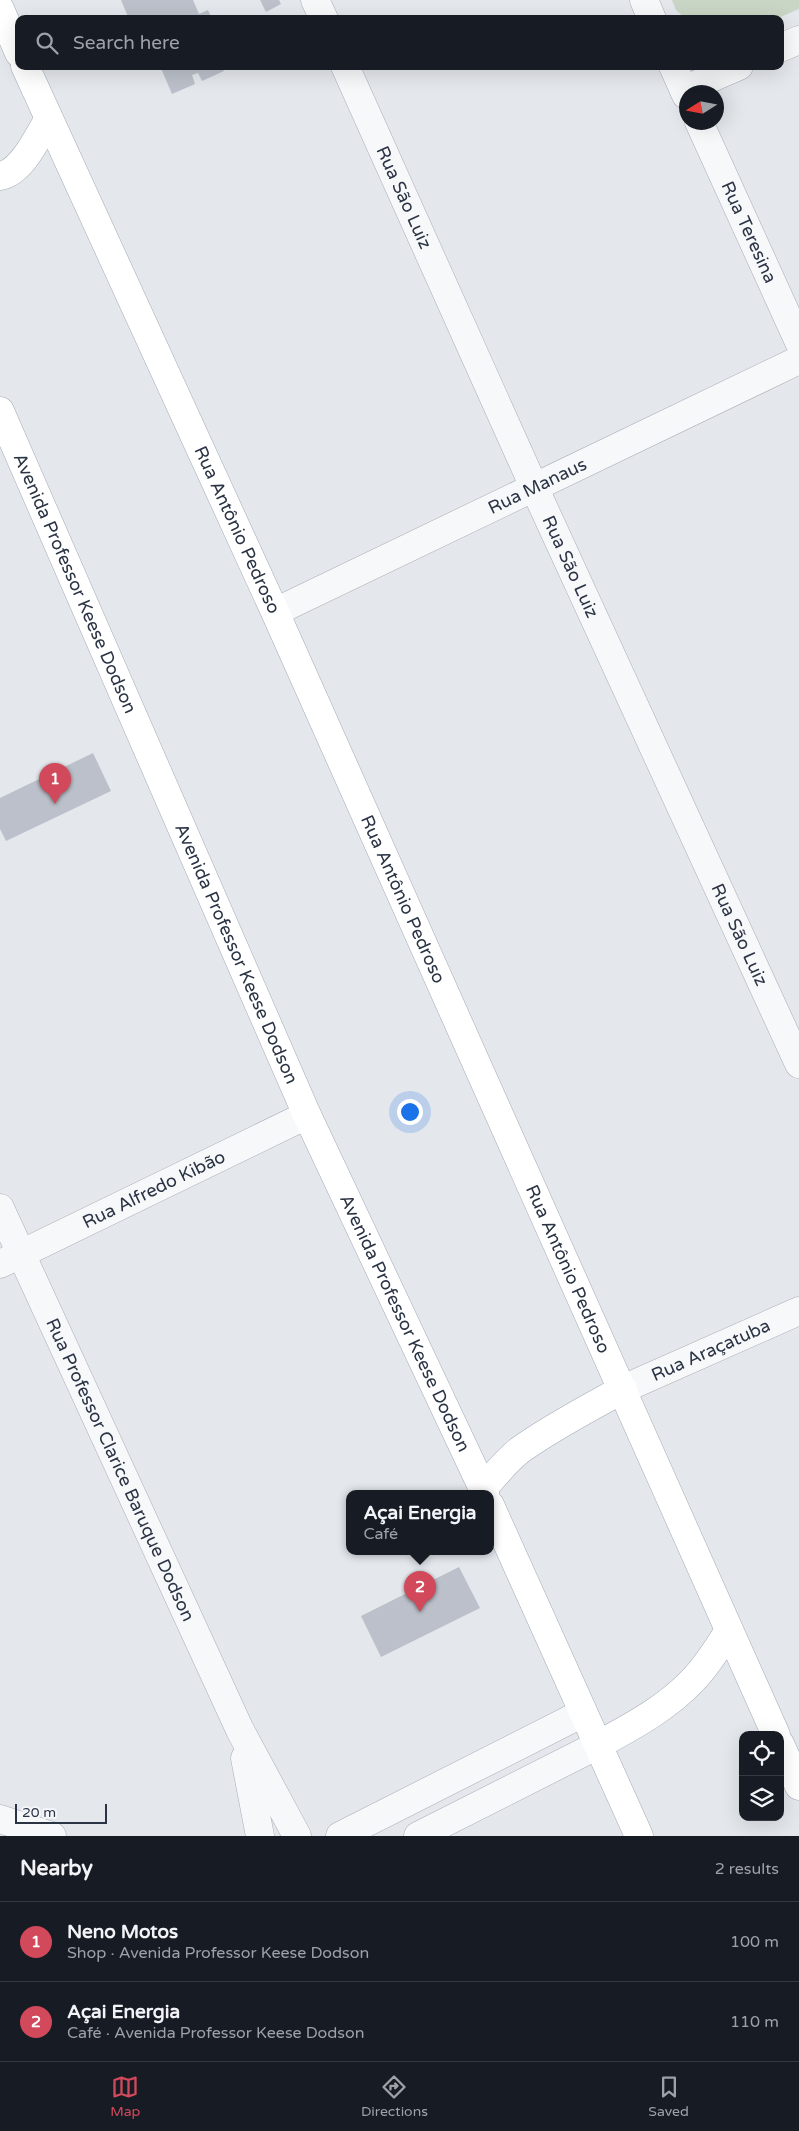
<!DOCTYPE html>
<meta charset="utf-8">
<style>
body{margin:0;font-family:"Varela Round",sans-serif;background:#242831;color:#f1f3f6}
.controls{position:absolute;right:15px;bottom:15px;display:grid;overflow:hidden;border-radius:10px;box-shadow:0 5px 20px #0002}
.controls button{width:45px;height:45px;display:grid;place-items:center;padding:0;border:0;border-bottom:1px solid #363941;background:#171b24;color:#f1f3f6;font:25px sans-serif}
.compass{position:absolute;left:679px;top:85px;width:45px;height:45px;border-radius:50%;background:#171b24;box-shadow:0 5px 20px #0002;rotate:259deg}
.scale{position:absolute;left:15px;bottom:12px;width:92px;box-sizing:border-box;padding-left:5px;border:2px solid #2b3445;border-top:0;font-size:14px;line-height:18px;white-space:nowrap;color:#2b3445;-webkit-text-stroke:4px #f4f6f9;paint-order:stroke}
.you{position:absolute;left:409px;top:1111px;width:18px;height:18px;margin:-12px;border:4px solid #fff;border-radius:50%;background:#1a73e8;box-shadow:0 0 0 8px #1a73e833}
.badge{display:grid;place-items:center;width:32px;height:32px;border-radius:50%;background:#d1495b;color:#fff;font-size:16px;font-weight:700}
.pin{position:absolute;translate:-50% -41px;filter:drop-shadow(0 1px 2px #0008)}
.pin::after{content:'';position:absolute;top:26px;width:18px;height:15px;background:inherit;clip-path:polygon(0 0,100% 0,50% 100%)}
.popup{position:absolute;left:346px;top:1490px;width:148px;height:65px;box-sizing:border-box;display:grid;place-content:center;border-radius:10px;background:#171b24;filter:drop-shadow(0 1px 4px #0005);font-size:16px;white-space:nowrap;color:#9ea1a6}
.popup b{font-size:19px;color:#f1f3f6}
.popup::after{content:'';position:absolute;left:50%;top:100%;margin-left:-10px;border:10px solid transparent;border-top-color:#171b24}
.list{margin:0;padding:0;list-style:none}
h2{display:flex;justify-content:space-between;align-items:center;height:65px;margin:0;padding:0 20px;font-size:21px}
h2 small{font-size:16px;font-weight:400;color:#9ea1a6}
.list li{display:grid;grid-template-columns:32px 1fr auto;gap:15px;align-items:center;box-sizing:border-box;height:80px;padding:0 20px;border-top:1px solid #363941}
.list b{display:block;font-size:19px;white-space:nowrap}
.list p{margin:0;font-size:16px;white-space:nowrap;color:#9ea1a6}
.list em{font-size:16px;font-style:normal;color:#9ea1a6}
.icon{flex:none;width:28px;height:28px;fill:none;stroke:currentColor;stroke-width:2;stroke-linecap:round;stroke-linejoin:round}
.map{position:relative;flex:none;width:799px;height:1836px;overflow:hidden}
.search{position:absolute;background:#171b24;box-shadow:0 5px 20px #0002;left:15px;right:15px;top:15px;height:55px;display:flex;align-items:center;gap:12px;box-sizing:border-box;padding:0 18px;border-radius:10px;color:#9ea1a6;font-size:19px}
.sheet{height:225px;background:#171b24}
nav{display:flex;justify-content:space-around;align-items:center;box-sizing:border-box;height:70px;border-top:1px solid #363941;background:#171b24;font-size:14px;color:#9ea1a6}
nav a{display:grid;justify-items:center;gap:2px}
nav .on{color:#d1495b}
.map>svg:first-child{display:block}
.green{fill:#c9d6c5}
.building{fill:#bbc0ca}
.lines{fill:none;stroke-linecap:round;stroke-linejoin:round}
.minor-casing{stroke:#a9aeb7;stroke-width:29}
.major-casing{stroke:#a3abb8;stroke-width:29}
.minor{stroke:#f7f8fa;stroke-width:28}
.major{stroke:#fff;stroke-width:28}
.labels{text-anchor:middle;stroke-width:4;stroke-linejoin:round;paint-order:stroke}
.street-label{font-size:18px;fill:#2b3445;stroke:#f4f6f9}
</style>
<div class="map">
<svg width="799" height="1836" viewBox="0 0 799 1836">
<rect width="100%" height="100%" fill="#e4e7ec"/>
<path class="green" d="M672,0H799V9L776,19H686L676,10Z"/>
<path class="building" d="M121,0H193L199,14L208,10L212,19H139L138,15L129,19Z
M260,0H279L281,4L266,12Z
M160,66H222L224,71L202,81L198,73L192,75L195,84L172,94Z
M93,753L111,791L6,841L0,829V798Z
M459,1567L480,1608L381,1657L361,1616Z"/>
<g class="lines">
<defs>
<g id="minor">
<path d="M315,0L324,19"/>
<path d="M644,0L652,19"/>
<path d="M780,48L799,40"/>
<path id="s1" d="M345,66L534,487L799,1064"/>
<path d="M673,66L686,95"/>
<path d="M684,90L739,66"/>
<path id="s2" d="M699,122L799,342"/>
<path id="s3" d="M275,612L799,360"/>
<path id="s4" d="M0,1208L240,1730L297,1836"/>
<path id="s5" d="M0,1264L307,1115"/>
<path id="s6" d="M623,1389L799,1311"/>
<path d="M245,1758L260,1836"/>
<path d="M0,1819L52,1836"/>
<path d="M340,1836L583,1713"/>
<path d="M418,1836L598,1745"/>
</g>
<g id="major">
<path d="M0,9L19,53"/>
<path id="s7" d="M25,66L275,612L776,1735"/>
<path d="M0,176C22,172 37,138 48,120"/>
<path id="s8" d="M0,411L307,1115L485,1493"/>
<path d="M483,1489C494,1476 506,1461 520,1450C552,1427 589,1408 623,1389"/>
<path d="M490,1505L639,1836"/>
<path d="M780,1744L799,1786"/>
<path d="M598,1745C631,1727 667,1708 693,1680C707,1666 718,1647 729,1631"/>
</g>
</defs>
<use href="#minor" class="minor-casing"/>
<use href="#major" class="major-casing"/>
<use href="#minor" class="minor"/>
<use href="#major" class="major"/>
</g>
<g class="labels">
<g class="street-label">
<text dy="6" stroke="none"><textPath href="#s1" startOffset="144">Rua São Luiz</textPath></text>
<text dy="6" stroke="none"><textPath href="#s2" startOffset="121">Rua Teresina</textPath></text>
<text dy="6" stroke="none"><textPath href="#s3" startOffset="291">Rua Manaus</textPath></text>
<text dy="6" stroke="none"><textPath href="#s7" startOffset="510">Rua Antônio Pedroso</textPath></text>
<text dy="6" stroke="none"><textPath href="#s1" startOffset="549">Rua São Luiz</textPath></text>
<text dy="6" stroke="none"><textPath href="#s8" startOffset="188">Avenida Professor Keese Dodson</textPath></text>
<text dy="6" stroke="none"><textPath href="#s7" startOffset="915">Rua Antônio Pedroso</textPath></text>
<text dy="6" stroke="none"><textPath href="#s1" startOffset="954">Rua São Luiz</textPath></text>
<text dy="6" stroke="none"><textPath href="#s8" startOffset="592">Avenida Professor Keese Dodson</textPath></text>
<text dy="6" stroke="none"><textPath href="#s5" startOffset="171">Rua Alfredo Kibão</textPath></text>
<text dy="6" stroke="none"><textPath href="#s7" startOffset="1320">Rua Antônio Pedroso</textPath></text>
<text dy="6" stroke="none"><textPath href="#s8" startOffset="998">Avenida Professor Keese Dodson</textPath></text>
<text dy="6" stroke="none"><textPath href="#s6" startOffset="96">Rua Araçatuba</textPath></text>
<text dy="6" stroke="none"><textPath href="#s4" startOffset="288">Rua Professor Clarice Baruque Dodson</textPath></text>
</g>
</g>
</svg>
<div class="controls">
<button><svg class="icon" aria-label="locate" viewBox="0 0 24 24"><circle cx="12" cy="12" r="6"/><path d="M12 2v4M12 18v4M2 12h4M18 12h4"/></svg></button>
<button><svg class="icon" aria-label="layers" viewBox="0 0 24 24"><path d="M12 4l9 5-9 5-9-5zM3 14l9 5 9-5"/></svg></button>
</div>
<svg class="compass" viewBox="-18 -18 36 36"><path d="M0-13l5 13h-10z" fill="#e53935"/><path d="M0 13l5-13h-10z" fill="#9ea1a6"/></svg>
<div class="scale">20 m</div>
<div class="you"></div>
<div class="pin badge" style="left:55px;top:804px">1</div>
<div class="pin badge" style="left:420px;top:1612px">2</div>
<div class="popup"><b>Açai Energia</b>Café</div>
<div class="search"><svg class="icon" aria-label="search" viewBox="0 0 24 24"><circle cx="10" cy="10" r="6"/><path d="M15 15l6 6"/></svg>Search here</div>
</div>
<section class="sheet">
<h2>Nearby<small>2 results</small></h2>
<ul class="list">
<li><span class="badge">1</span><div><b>Neno Motos</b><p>Shop · Avenida Professor Keese Dodson</p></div><em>100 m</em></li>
<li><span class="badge">2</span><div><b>Açai Energia</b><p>Café · Avenida Professor Keese Dodson</p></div><em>110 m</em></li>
</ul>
</section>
<nav>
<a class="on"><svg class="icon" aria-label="map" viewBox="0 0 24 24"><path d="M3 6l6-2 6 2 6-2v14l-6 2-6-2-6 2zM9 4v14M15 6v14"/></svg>Map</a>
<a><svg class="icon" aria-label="directions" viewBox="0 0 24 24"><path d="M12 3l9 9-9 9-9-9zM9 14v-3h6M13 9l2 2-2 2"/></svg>Directions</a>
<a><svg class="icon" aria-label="saved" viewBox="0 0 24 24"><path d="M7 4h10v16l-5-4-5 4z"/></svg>Saved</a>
</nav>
